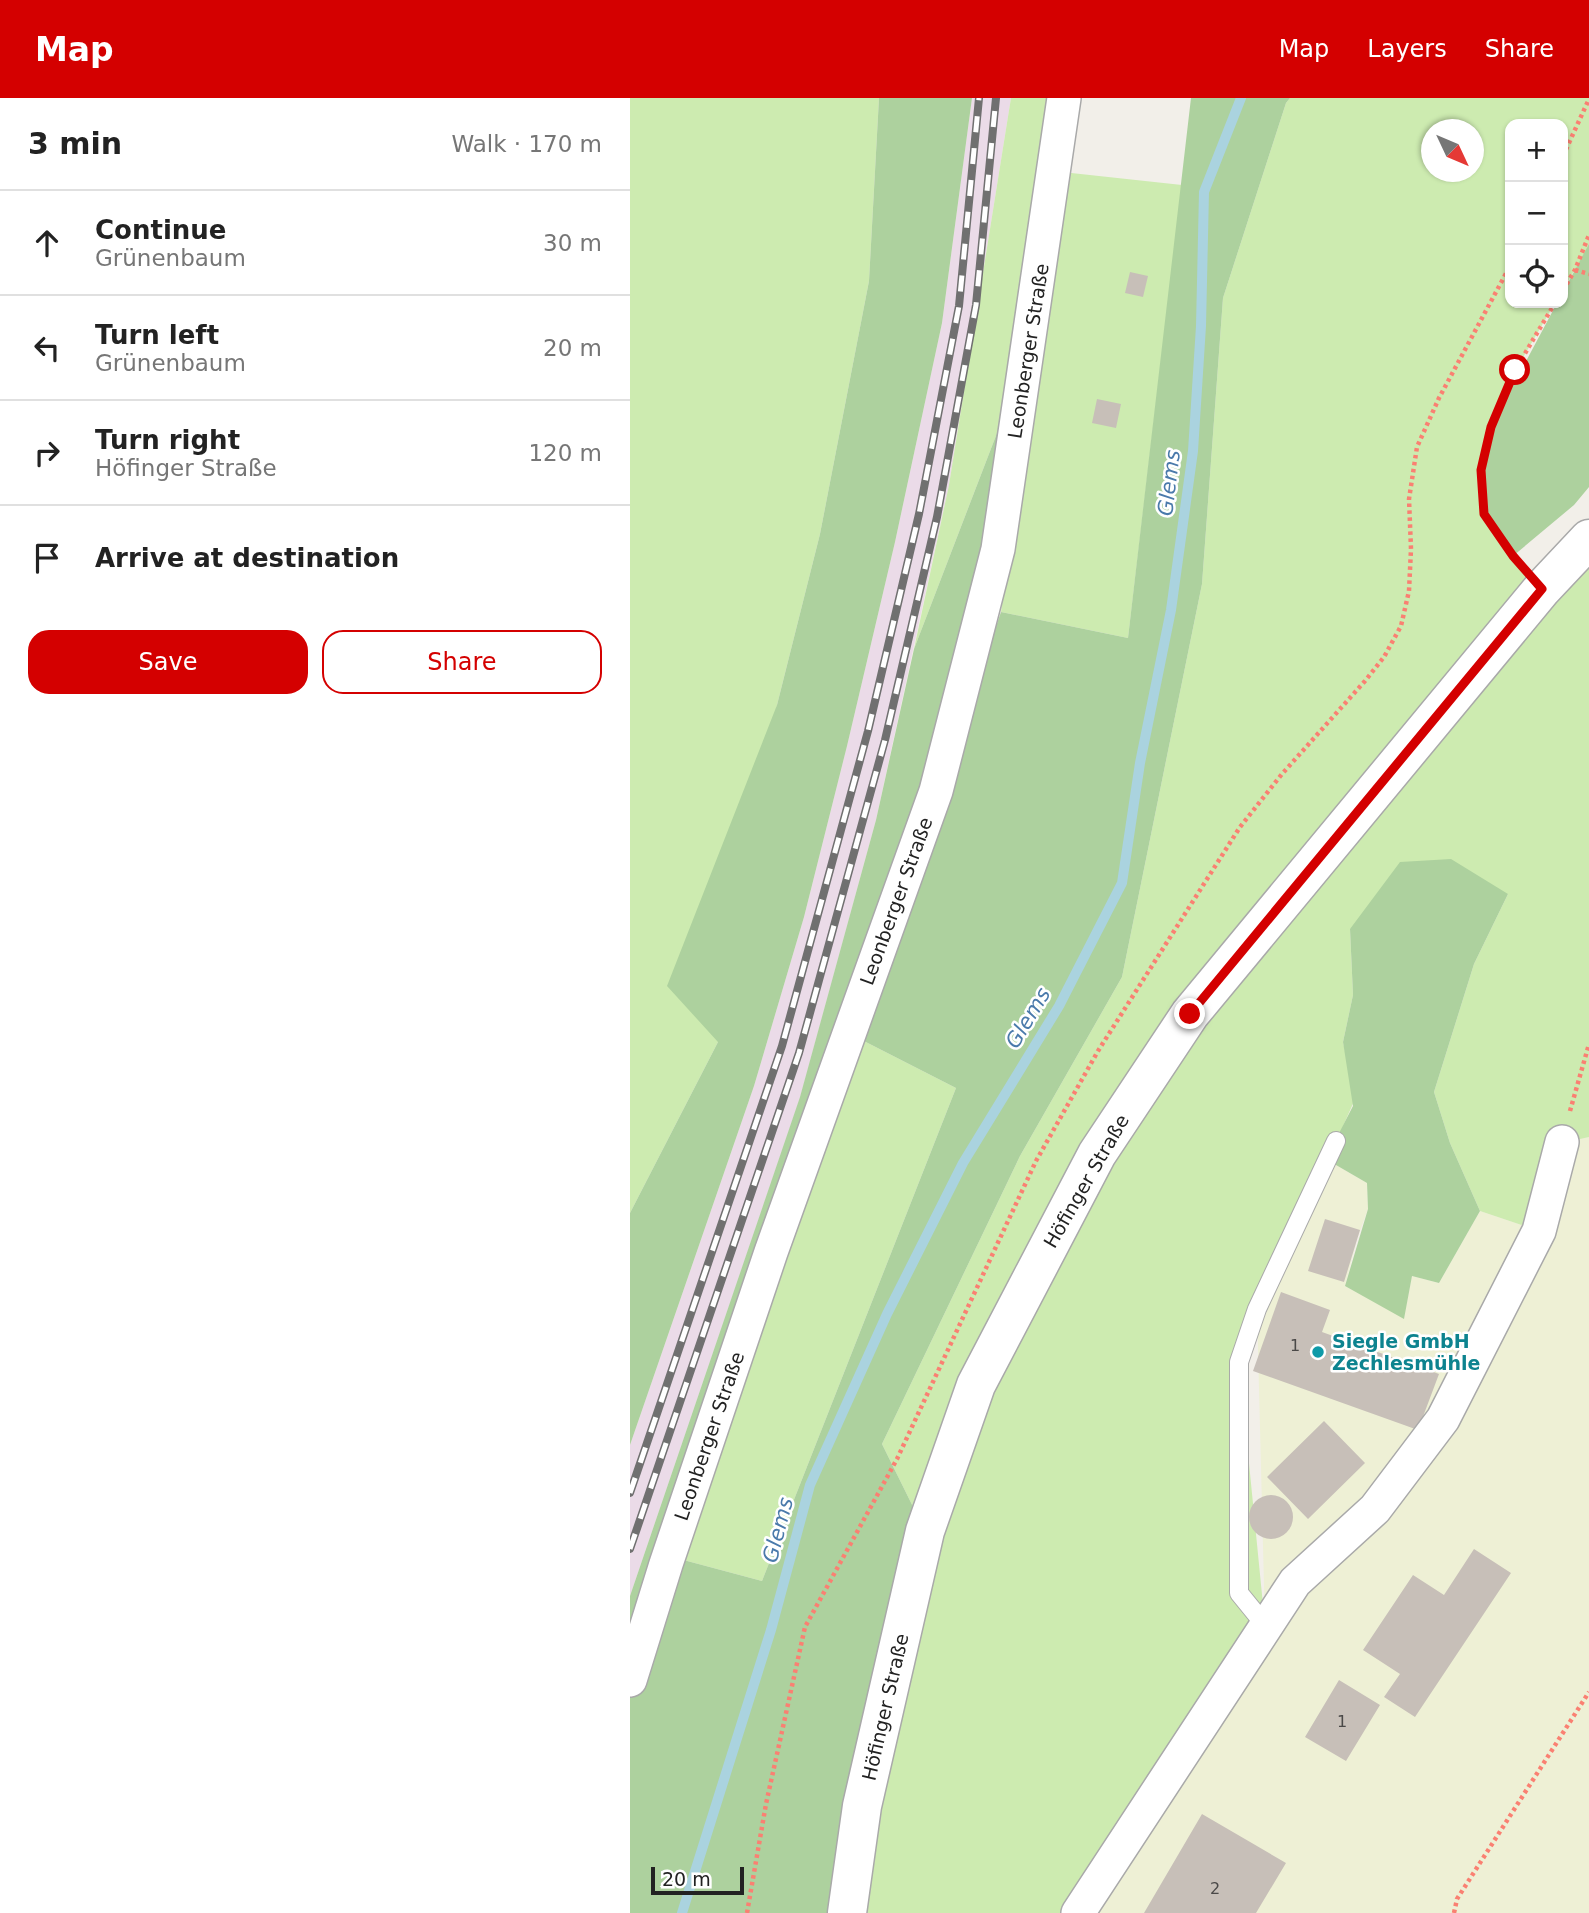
<!DOCTYPE html>
<meta charset="utf-8">
<style>
body{margin:0;font-family:"DejaVu Sans",sans-serif;background:#f6f6f6;color:#222}
.controls{position:absolute;right:21px;top:21px;display:grid;overflow:hidden;border-radius:14px;box-shadow:0 2px 5px #0004}
.controls button{width:63px;height:63px;display:grid;place-items:center;padding:0;border:0;border-bottom:2px solid #e0e0e0;background:#fff;color:#222;font:35px sans-serif}
.compass{position:absolute;left:791px;top:21px;width:63px;height:63px;border-radius:50%;background:#fff;box-shadow:0 2px 5px #0004;rotate:134deg}
.scale{position:absolute;left:21px;bottom:18px;width:93px;box-sizing:border-box;padding-left:7px;border:4px solid #222;border-top:0;font-size:19px;line-height:24px;white-space:nowrap;color:#222;-webkit-text-stroke:5px #fff;paint-order:stroke}
.stop{position:absolute;width:21px;height:21px;margin:-16px;border:5px solid #d40000;border-radius:50%;background:#fff}
.stop.end{background:#d40000;border-color:#fff;box-shadow:0 2px 7px #0008}
.list{margin:0;padding:0;list-style:none}
h2{display:flex;justify-content:space-between;align-items:center;height:91px;margin:0;padding:0 28px;font-size:30px}
h2 small{font-size:23px;font-weight:400;color:#767676}
.list li{display:grid;grid-template-columns:46px 1fr auto;gap:21px;align-items:center;box-sizing:border-box;height:105px;padding:0 28px;border-top:2px solid #e0e0e0}
.list b{display:block;font-size:26px;white-space:nowrap}
.list p{margin:0;font-size:23px;white-space:nowrap;color:#767676}
.list em{font-size:23px;font-style:normal;color:#767676}
.actions{display:flex;gap:14px;padding:21px 28px}
.actions a{flex:1;padding:16px 0;border:2px solid #d40000;border-radius:21px;text-align:center;font-size:24px;color:#d40000}
.actions .main{background:#d40000;color:#fff}
.icon{flex:none;width:38px;height:38px;fill:none;stroke:currentColor;stroke-width:2;stroke-linecap:round;stroke-linejoin:round}
.map{position:relative;flex:none;width:959px;height:1815px;overflow:hidden}
header{display:flex;align-items:center;gap:42px;box-sizing:border-box;height:98px;padding:0 35px;background:#d40000;color:#fff}
header strong{font-size:33px}
nav{display:flex;gap:38px;margin-inline-start:auto;font-size:24px}
main{display:flex}
aside{flex:1;background:#fff}
.map>svg:first-child{display:block}
.industrial{fill:#ebdbe8}
.farmland{fill:#eef0d5}
.grass{fill:#cdebb0;fill-rule:evenodd}
.forest{fill:#add19e}
.lines{fill:none;stroke-linecap:round;stroke-linejoin:round}
.stream{stroke:#aad3df;stroke-width:10}
.building{fill:#c7bfb8}
.service-casing{stroke:#a9a9a9;stroke-width:20}
.minor-casing{stroke:#a9a9a9;stroke-width:36}
.tertiary-casing{stroke:#a9a9a9;stroke-width:41}
.path{stroke:#fa8072;stroke-width:4.5;stroke-dasharray:3.5 3.5;stroke-linecap:butt}
.service{stroke:#fff;stroke-width:18}
.minor{stroke:#fff;stroke-width:33}
.tertiary{stroke:#fff;stroke-width:38}
.rail-casing{stroke:#707070;stroke-width:8}
.rail{stroke:#fff;stroke-width:5;stroke-dasharray:16;stroke-linecap:butt}
.route{stroke:#d40000;stroke-width:9}
.culture-dot{fill:#0f9aa8;stroke:#fff;stroke-width:2.5}
.labels{text-anchor:middle;stroke-width:5;stroke-linejoin:round;paint-order:stroke}
.number-label{font-size:16px;fill:#4b4948}
.street-label{font-size:19px;fill:#222;stroke:#fff}
.culture-label{font-size:19px;font-weight:bold;fill:#0d838f;stroke:#fff;text-anchor:start}
.water-label{font-size:21px;font-style:italic;fill:#4a7aab;stroke:#fff}
</style>
<header>
<strong>Map</strong>
<nav><a>Map</a><a>Layers</a><a>Share</a></nav>
</header>
<main>
<aside>
<h2>3 min<small>Walk · 170 m</small></h2>
<ul class="list">
<li><svg class="icon" aria-label="ahead" viewBox="0 0 24 24"><path d="M12 20V5M6 11l6-6 6 6"/></svg><div><b>Continue</b><p>Grünenbaum</p></div><em>30 m</em></li>
<li><svg class="icon" aria-label="left" viewBox="0 0 24 24"><path d="M17 20v-9H6M10 6l-5 5 5 5"/></svg><div><b>Turn left</b><p>Grünenbaum</p></div><em>20 m</em></li>
<li><svg class="icon" aria-label="right" viewBox="0 0 24 24"><path d="M7 20v-9h11M14 6l5 5-5 5"/></svg><div><b>Turn right</b><p>Höfinger Straße</p></div><em>120 m</em></li>
<li><svg class="icon" aria-label="arrive" viewBox="0 0 24 24"><path d="M6 21V4h12l-3 4 3 4H6"/></svg><div><b>Arrive at destination</b></div></li>
</ul>
<div class="actions"><a class="main">Save</a><a>Share</a></div>
</aside>
<div class="map">
<svg width="959" height="1815" viewBox="0 0 959 1815">
<rect width="100%" height="100%" fill="#f2efe9"/>
<path class="industrial" d="M342,0H381L319,387L246,722L170,1000L0,1498V1347L124,988L174,819L217,648L265,444L312,225Z"/>
<path class="farmland" d="M959,1039V1815H448L635,1527L627,1211L706,1043V1067L737,1085L738,1111L727,1141L715,1188L774,1220L782,1178L809,1185L850,1113L909,1133L932,1044Z"/>
<path class="grass" d="M0,0H249L239,183L190,436L147,607L88,944L0,1115Z
M381,0H423L387,283L284,551L319,387Z
M660,0H959V176L944,173L933,192V26H880V205H925L885,273L861,329L854,416L883,458L912,491L959,441V1039L932,1045L909,1133L850,1113L820,1045L804,994L844,866L878,796L720,831L723,897L713,944L725,1001L609,1264L635,1527L448,1815H217L295,1433L252,1346L390,1058L492,879L572,486L593,200L656,5ZM802,32H844V74H802Z
M432,74L552,87L498,540L371,514Z
M226,939L326,990L132,1483L46,1460Z"/>
<path class="forest" d="M249,0H342L312,225L265,444L217,648L174,819L124,988L0,1347V1115L88,944L37,888L147,607L190,436L239,183Z
M561,0H660L656,5L593,200L572,486L492,879L390,1058L252,1346L295,1433L217,1815H0V1498L170,999L246,722L284,551L387,283L362,447L300,690L46,1460L132,1483L326,990L226,939L371,514L498,540Z
M959,146V389L944,407L883,458L854,416L851,372L861,329L927,205H933V194Z
M821,761L878,796L844,866L804,994L820,1045L850,1113L809,1185L782,1178L774,1221L715,1188L738,1111L737,1085L706,1067V1041L723,1008L713,944L723,897L720,831L770,764Z"/>
<g class="lines">
<path class="stream" d="M52,1815L141,1532L180,1387L257,1216L333,1065L429,908L492,785L510,665L541,512L563,353L571,228L574,94L611,0"/>
</g>
<path class="building" d="M500,174L518,178L513,199L495,195Z
M467,301L491,306L486,330L462,325Z
M695,1121L730,1132L714,1184L678,1173Z
M651,1194L700,1212L692,1234L809,1276L788,1332L623,1273Z
M694,1323L735,1365L678,1421L637,1379Z
M619 1419a22 22 0 1 1 44 0a22 22 0 1 1-44 0Z
M844,1451L881,1475L785,1619L754,1599L770,1576L733,1552L783,1477L814,1497Z
M709,1582L750,1607L716,1663L675,1639Z
M572,1716L656,1765L626,1815H514Z"/>
<g class="lines">
<defs>
<path id="service" d="M635,1527L609,1495V1264L627,1211L706,1043"/>
<path id="minor" d="M0,1582L36,1466L141,1154L306,693L368,451L434,0
M448,1815L665,1484L745,1411L813,1321L909,1133L932,1044"/>
<path id="tertiary" d="M217,1815L232,1708L295,1433L346,1287L467,1056L560,916L912,491L959,441"/>
</defs>
<use href="#service" class="service-casing"/>
<use href="#minor" class="minor-casing"/>
<use href="#tertiary" class="tertiary-casing"/>
<path class="path" d="M933,58L959,1
M945,172L959,176
M933,192L945,172L959,137
M890,466C880,455 856,426 854,413C839,338 889,266 925,205
M940,1013L959,946
M117,1815L136,1706L175,1529L267,1361L406,1063L468,953L610,729L652,676L735,583L754,559L771,528L779,493L781,451L779,401L787,349L809,300L880,168
M824,1815L827,1801L959,1594"/>
<use href="#service" class="service"/>
<use href="#minor" class="minor"/>
<use href="#tertiary" class="tertiary"/>
<defs>
<path id="rail" d="M0,1395L152,948L238,633L289,416L329,208L349,0
M0,1451L169,955L255,642L307,419L346,207L366,0"/>
</defs>
<use href="#rail" class="rail-casing"/>
<use href="#rail" class="rail"/>
</g>
<g class="lines">
<path class="route" d="M560,916L912,491L883,458L854,416L851,372L861,329L885,272"/>
</g>
<circle class="culture-dot" cx="688" cy="1254" r="7"/>
<g class="labels">
<g class="number-label">
<text x="665" y="1253">1</text>
<text x="712" y="1629">1</text>
<text x="585" y="1796">2</text>
</g>
<g class="street-label">
<text transform="translate(398 253) rotate(-81)" y="7">Leonberger Straße</text>
<text transform="translate(266 803) rotate(-70)" y="7">Leonberger Straße</text>
<text transform="translate(456 1083) rotate(-60)" y="7">Höfinger Straße</text>
<text transform="translate(79 1338) rotate(-71)" y="7">Leonberger Straße</text>
<text transform="translate(255 1609) rotate(-77)" y="7">Höfinger Straße</text>
</g>
<g class="culture-label">
<text x="702" y="1250">Siegle GmbH<tspan x="702" dy="22">Zechlesmühle</tspan></text>
</g>
<g class="water-label">
<text transform="translate(539 385) rotate(-83)" y="7">Glems</text>
<text transform="translate(398 920) rotate(-59)" y="7">Glems</text>
<text transform="translate(148 1432) rotate(-75)" y="7">Glems</text>
</g>
</g>
</svg>
<div class="controls">
<button>+</button>
<button>−</button>
<button><svg class="icon" aria-label="locate" viewBox="0 0 24 24"><circle cx="12" cy="12" r="6"/><path d="M12 2v4M12 18v4M2 12h4M18 12h4"/></svg></button>
</div>
<svg class="compass" viewBox="-18 -18 36 36"><path d="M0-13l5 13h-10z" fill="#e53935"/><path d="M0 13l5-13h-10z" fill="#767676"/></svg>
<div class="scale">20 m</div>
<div class="stop" style="left:885px;top:272px"></div>
<div class="stop end" style="left:560px;top:916px"></div>
</div>
</main>
